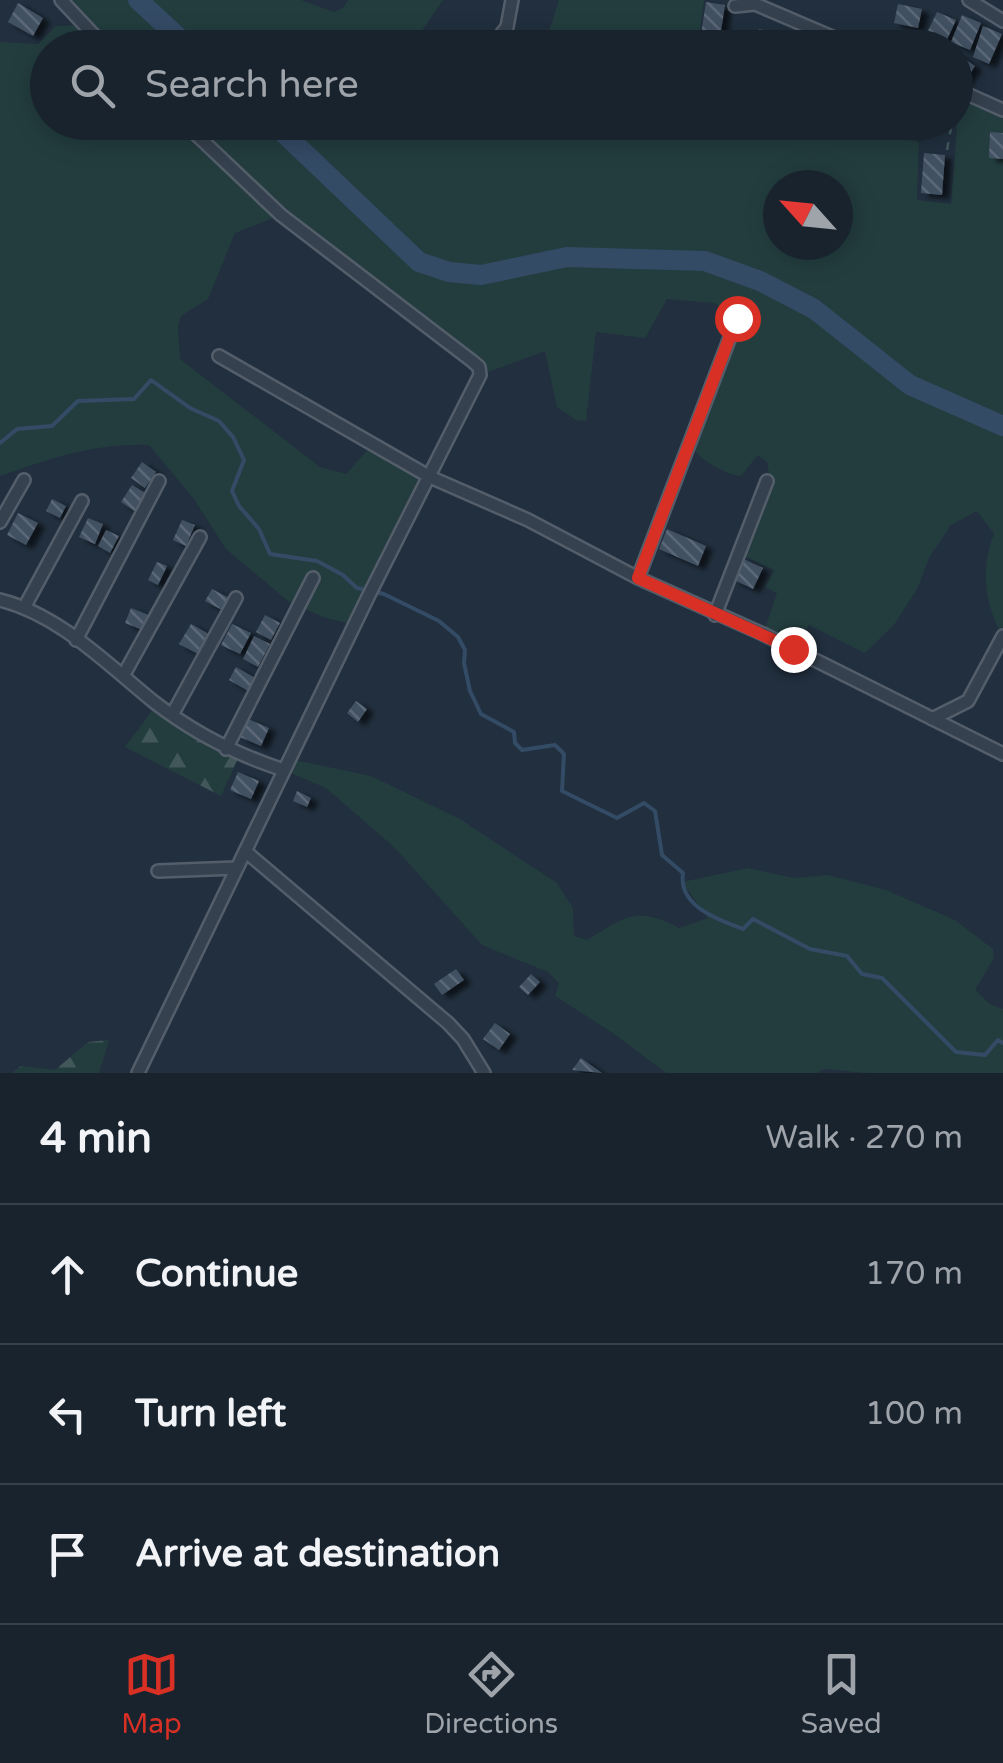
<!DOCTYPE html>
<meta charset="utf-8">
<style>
body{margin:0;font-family:"Varela Round",sans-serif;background:#262f3a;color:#f1f3f6}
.compass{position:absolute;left:763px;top:170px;width:90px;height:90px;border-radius:50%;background:#19232e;box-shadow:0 5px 25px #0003;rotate:297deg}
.stop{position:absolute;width:30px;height:30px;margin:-22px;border:8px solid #d93025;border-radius:50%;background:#fff}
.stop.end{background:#d93025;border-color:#fff;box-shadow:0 2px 10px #0008}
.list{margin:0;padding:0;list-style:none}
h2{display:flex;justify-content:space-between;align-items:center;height:130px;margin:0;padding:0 40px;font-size:42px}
h2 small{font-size:32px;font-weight:400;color:#9fa4aa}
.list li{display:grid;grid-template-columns:65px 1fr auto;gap:30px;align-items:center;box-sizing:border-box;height:140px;padding:0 40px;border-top:2px solid #37404a}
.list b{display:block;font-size:38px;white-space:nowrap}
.list em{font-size:32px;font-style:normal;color:#9fa4aa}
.icon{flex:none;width:55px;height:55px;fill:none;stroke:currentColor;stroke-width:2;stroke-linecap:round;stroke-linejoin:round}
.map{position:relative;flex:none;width:1003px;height:1073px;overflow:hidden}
.search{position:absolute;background:#19232e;box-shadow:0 5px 25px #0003;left:30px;right:30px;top:30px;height:110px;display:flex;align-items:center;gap:25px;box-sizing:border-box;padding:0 35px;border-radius:55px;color:#9fa4aa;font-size:38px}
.sheet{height:550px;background:#19232e}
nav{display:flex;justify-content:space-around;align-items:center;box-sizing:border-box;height:140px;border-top:2px solid #37404a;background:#19232e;font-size:28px;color:#9fa4aa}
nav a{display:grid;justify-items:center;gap:5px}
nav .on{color:#d93025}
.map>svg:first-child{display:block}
.grass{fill:#233d3f;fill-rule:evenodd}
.forest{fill:url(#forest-firs)}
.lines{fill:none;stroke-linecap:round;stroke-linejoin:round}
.stream{stroke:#344b66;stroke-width:4}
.river{stroke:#344b66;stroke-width:20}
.building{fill:url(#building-back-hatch);filter:url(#shadow)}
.minor-casing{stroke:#545e6b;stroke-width:16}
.path{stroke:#415a5c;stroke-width:2.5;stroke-dasharray:8 8;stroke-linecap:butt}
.minor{stroke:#35414e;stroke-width:11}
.route{stroke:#d93025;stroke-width:12}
</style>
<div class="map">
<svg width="1003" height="1073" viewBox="0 0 1003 1073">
<defs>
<pattern id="forest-firs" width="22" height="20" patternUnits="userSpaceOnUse" patternTransform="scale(2.5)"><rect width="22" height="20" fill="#233d3f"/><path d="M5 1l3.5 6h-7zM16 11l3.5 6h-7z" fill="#415759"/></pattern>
<pattern id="building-back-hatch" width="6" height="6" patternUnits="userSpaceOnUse" patternTransform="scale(2.5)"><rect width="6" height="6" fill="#425162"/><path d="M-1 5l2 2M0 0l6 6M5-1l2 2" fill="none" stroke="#5b6877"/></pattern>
<filter id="shadow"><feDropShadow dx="7" dy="4" stdDeviation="2.5" flood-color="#0009"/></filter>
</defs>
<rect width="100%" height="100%" fill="#212f3e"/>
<path class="grass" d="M61,0H301L334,12L343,8L348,0H443L419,35L429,47L48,48V122L862,123L919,141L917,200L951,204L958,114L956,92L1003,112V636C984,605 980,567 994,534L977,511L951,525L929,558L918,587L894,625L865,653L809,625L793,649L763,634L777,593L765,587L774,570L740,554L770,480L767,462L758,455L741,476C725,474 699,460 692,446L728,337L731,313L714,303L667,299L645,338L596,332L586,421L576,420L557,407L545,351L480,375L479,367L281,215L235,233L208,299L181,316L178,327L180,359L320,467L346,474L373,444L430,477L355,625L323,617L288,601L226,549L194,499L149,445C99,442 47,459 0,476V42L38,44L56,26L82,25ZM778,185H838V245H778Z
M559,0H704L698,47H544Z
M290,759L371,776L460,819L557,883L573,908L574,936L587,940C626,917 636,905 679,928L708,918L682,882L748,868L793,878L828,875L886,890L955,920L993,949L994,958L975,990L990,1004L1003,1009V1073H866L825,1069L817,1073H666L613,1033L555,996L559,983L548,972L482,945L395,848L326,788L284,770Z"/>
<path class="forest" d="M157,704L239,756L221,796L125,747Z
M109,1040L99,1073H12L21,1066L55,1070L88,1042Z"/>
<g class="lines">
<path class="stream" d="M0,443L17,429L52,426L78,401L134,399L151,380L190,408L219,421L233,437L244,460L232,491L239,506L259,529L270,554L317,561L343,575L357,588L384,594L439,621L458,637L465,650L464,663L470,691L481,714L514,732L515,743L522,750L555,745L564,754L562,791L617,818L644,803L655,811L662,855L683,873C678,906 718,920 743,929L753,919L810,949L847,956L862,974L882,978L956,1052L985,1055L998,1040L1003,1043"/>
<path class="river" d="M138,0L190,48
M272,122L419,262L449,272L481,275L567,257L705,261L760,281L814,309L910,385L1003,426"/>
</g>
<path class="building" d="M706,2L725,5L720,37L701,34Z
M18,3L43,18L33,36L8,22Z
M898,4L922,9L918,28L894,23Z
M937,12L956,20L945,44L926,35Z
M962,15L981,23L970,50L951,42Z
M983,26L1002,34L989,64L973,57Z
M759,29L792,36L790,48H754Z
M802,34L828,40L827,48H799Z
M956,53L975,66L961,87L956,83Z
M894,122H918L913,136L892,130Z
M990,132L1003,133V159L989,158Z
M924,153L945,155L942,195L921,193Z
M142,462L156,472L145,488L131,478Z
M132,485L147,494L136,512L121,502Z
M52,499L66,506L60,518L46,511Z
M18,513L38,523L26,545L7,535Z
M88,518L103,524L95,544L79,537Z
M182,520L195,525L186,546L173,540Z
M667,529L706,546L698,566L659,549Z
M106,530L119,536L110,553L98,546Z
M741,558L763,568L753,589L732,579Z
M157,562L167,566L158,585L148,580Z
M212,589L231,599L224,611L205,601Z
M131,608L151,616L145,631L125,623Z
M265,615L280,623L271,640L256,632Z
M191,624L209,634L198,654L179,644Z
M232,624L251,633L240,654L221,645Z
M254,636L270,644L258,667L243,659Z
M236,667L257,679L250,692L229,680Z
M356,701L367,709L358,722L347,713Z
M248,719L269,728L261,746L240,737Z
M238,772L259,781L251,799L230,790Z
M297,791L311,798L307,807L293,801Z
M456,969L464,980L442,995L434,984Z
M531,974L540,982L528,995L519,987Z
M495,1023L510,1034L499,1050L483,1039Z
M581,1058L602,1073L572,1070Z"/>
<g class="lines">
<defs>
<path id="minor" d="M61,0L106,48
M969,0L1003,21
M735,6L755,4L858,48
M492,46L507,27L512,0
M956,89L1003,110
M219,356L430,477L528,520L638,578L763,634L1003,754
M0,522L24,480
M638,578L737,319
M0,600C60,615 107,664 154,702C194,733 237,755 284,770
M25,606L82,501
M715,615L767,481
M76,640L159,481
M123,676L200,537
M172,715L236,598
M932,719L968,701L1003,636
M226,749L313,578
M245,851L448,1023L463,1039L484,1073
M158,871L236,868
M138,1073L367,599L480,375L479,367L472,361L281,215L183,122"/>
</defs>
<use href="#minor" class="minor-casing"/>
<path class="path" d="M947,150L952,122"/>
<use href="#minor" class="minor"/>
</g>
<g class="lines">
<path class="route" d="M737,318L638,578L793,649"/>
</g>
</svg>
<svg class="compass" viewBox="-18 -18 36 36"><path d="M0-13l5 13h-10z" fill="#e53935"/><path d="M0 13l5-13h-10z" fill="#9fa4aa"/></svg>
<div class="stop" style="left:737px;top:318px"></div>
<div class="stop end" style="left:793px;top:649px"></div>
<div class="search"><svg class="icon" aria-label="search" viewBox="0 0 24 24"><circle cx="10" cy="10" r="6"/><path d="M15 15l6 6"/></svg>Search here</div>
</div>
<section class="sheet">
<h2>4 min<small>Walk · 270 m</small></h2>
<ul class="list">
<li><svg class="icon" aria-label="ahead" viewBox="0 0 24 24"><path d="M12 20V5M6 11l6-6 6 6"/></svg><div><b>Continue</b></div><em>170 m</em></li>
<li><svg class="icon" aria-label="left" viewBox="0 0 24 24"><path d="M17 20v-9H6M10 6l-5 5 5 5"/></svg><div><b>Turn left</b></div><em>100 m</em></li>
<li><svg class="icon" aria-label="arrive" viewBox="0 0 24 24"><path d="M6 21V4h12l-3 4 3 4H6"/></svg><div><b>Arrive at destination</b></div></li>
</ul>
</section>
<nav>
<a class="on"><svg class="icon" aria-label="map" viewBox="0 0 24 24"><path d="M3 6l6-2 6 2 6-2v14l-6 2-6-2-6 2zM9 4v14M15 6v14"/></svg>Map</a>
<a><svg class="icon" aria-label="directions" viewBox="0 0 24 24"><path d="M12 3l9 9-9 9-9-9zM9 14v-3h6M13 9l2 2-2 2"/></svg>Directions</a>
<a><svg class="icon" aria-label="saved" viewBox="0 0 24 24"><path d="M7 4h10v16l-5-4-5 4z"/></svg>Saved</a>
</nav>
